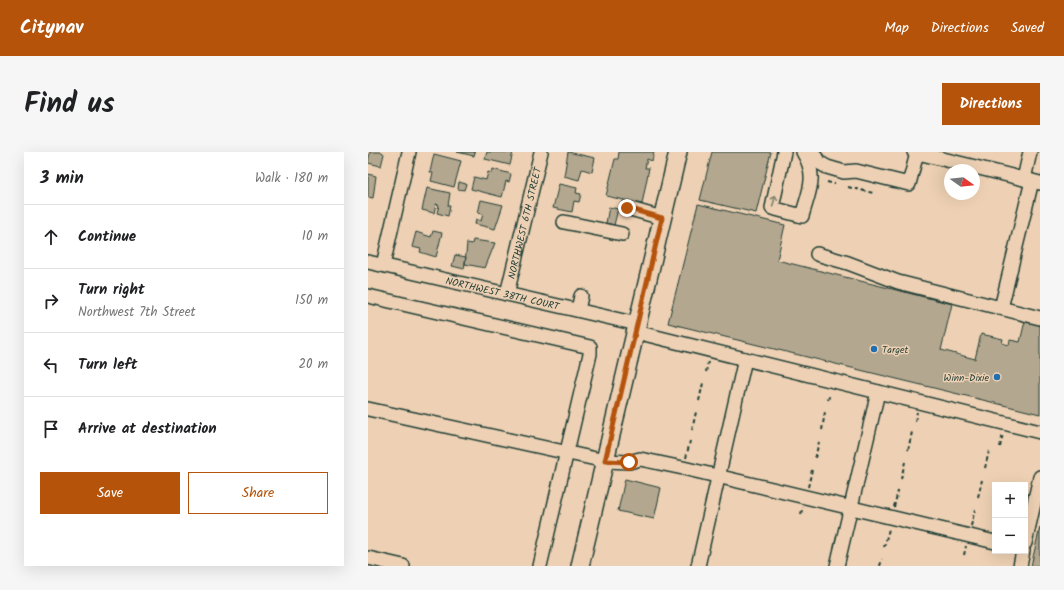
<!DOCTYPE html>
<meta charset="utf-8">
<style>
body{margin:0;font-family:Kalam,sans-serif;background:#f6f6f6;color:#202124}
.controls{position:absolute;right:12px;bottom:12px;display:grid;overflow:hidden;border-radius:0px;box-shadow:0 4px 16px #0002}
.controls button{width:36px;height:36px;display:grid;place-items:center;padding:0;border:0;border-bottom:1px solid #e0e0e0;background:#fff;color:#202124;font:20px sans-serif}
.compass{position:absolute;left:576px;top:12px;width:36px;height:36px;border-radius:50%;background:#fff;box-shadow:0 4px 16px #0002;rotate:105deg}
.stop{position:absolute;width:12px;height:12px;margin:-9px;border:3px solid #b45309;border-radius:50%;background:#fff}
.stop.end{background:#b45309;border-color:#fff;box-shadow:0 1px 4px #0008}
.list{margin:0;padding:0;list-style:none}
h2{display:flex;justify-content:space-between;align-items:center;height:52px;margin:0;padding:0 16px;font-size:17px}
h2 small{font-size:13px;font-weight:400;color:#757577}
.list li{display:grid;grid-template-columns:26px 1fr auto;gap:12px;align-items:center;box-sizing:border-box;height:64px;padding:0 16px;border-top:1px solid #e0e0e0}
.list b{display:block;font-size:15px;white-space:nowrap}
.list p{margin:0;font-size:13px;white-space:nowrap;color:#757577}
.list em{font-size:13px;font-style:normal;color:#757577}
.actions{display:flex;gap:8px;padding:12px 16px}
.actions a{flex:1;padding:9px 0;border:1px solid #b45309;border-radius:0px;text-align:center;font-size:14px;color:#b45309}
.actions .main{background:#b45309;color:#fff}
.icon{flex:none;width:22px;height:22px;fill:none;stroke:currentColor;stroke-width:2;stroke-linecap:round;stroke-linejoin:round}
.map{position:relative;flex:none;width:672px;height:414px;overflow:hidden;border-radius:0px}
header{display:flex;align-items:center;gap:24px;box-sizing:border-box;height:56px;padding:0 20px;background:#b45309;color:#fff}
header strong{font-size:19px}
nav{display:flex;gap:22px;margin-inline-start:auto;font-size:14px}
.intro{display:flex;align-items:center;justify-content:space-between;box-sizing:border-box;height:96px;padding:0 24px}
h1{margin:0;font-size:28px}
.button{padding:10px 18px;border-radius:0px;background:#b45309;color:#fff;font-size:14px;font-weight:700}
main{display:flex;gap:24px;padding:0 24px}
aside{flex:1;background:#fff;border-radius:0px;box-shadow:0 4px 16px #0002}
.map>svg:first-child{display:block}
.building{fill:#b4a790;stroke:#1f3d34}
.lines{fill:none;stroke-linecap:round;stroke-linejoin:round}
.minor-casing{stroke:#1f3d34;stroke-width:16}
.major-casing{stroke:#1f3d34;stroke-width:20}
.path{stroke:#1f3d34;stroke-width:2;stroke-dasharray:4 3;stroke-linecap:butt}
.minor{stroke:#eed1b4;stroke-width:13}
.major{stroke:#eed1b4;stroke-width:17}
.oneway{stroke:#7c806e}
.route{stroke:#b45309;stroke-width:5}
.poi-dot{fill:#1f6fb2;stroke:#eed1b4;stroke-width:1.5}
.labels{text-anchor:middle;stroke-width:3;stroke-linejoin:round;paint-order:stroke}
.street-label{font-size:10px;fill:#1f3d34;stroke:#eed1b4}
.poi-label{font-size:10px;fill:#1f3d34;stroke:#eed1b4;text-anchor:start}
</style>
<header>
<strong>Citynav</strong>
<nav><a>Map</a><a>Directions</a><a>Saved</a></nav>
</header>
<div class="intro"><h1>Find us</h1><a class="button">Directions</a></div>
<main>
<aside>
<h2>3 min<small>Walk · 180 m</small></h2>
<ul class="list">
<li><svg class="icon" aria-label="ahead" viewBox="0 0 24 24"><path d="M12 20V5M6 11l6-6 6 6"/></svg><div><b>Continue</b></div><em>10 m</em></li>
<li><svg class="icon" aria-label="right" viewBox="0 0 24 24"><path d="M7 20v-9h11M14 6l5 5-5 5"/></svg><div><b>Turn right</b><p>Northwest 7th Street</p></div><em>150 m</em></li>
<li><svg class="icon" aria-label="left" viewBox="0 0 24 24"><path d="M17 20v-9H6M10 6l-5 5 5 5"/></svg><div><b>Turn left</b></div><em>20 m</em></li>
<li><svg class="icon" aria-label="arrive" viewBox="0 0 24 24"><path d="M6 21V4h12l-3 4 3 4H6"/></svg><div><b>Arrive at destination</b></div></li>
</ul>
<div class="actions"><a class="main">Save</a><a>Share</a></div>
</aside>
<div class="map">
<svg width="672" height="414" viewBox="0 0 672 414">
<rect width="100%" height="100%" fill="#eed1b4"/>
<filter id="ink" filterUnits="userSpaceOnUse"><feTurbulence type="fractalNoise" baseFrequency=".025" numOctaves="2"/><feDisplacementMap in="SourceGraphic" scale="8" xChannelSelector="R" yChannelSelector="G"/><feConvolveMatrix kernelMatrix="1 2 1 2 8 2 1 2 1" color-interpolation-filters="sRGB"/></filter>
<g filter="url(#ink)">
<path class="building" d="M2,0H14L16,2L13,14L0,11Z
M89,0H107L106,4Z
M119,0H145L142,13L117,7Z
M200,0L227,6L224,20L214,17L211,28L196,24Z
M251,0H286L284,9L279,7L277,16H281L274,52L238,44L247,7H250Z
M344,0H403L388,61L332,48Z
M66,2L93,9L86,35L63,29L65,21L62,20Z
M125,17L143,22L141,30L138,29L134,45L103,37L106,25L118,28L120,20L124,21Z
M0,22L8,24L5,46L0,45Z
M91,30L98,32L96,38L90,37Z
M191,32L209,36L208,41L213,42L211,50L206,49L204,60L185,56Z
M59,36L82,41L80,54H82L80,64L69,61L71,53L68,52L66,61L54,58Z
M113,48L135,53L127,77L107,72L108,67L113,69L115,62L110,61Z
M330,52L417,73L409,108L584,152L573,198L607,207L613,182L635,187L634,191L641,193L642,188L652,190L657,169L672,173V262L300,171Z
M241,55L250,57L246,73L238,71Z
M65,79L74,81L68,105L52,100L53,97L44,95L48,80L63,85Z
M105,88L127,91L117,116L97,112L99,91L104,92Z
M87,103L98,105L96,117L84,114Z
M257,327L293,336L286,367L250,359Z
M672,375V414H663Z"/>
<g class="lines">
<defs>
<g id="minor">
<path d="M416,0L404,56L434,64C441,39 450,24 435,0"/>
<path d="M444,0L452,11L459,15L476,20L488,19L541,32L549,1"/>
<path d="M546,0L672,31"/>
<path d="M656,27L662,0"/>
<path d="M259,56L294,66"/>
<path d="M196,70L254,82"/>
<path d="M449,102L480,111L530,130L672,166"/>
<path id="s1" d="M0,110L269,172"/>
<path d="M15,113L41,0"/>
<path id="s2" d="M139,142L173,0"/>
<path d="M0,144L222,195V202L172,414"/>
<path d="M633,156L664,29"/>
<path d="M210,158L213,144"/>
<path d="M268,180L672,280"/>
<path d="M0,257L237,309L261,310L272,307L315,316L627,390"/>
<path d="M657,391L672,325"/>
<path d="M0,406L35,414"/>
<path d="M330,414L377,207"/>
<path d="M469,414L510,240"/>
<path d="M652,414L655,399"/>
</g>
<path id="major" d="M212,414L310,0"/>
</defs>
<use href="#minor" class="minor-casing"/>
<use href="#major" class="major-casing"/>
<path class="path" d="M459,30L467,32
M480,35L505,41
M338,220L340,210
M460,248L462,242
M331,249L335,231
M547,269L549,260
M324,278L328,260
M454,278L457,260
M632,295L635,282
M540,298L544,280
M318,306L322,289
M447,306L451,290
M617,316L621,299
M533,327L537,310
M440,335L444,318
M610,345L614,328
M526,355L530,339
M433,362L435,355
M603,374L607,357
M516,395L521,377
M596,403L598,394
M512,414L514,407"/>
<use href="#minor" class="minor"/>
<use href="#major" class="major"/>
</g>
<defs><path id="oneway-shaft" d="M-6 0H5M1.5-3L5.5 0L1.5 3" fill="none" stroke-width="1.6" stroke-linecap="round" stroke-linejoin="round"/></defs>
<use class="oneway" href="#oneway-shaft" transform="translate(406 49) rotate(-76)"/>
</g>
<g class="lines" filter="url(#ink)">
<path class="route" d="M259,56L294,66L237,309L261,310"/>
</g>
<g class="poi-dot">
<circle cx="506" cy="197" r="4"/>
<circle cx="629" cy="225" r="4"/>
</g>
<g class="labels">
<g class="street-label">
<text dy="4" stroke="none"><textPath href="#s2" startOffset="73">NORTHWEST 6TH STREET</textPath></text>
<text dy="4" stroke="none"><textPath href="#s1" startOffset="138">NORTHWEST 38TH COURT</textPath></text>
</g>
<g class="poi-label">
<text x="514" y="201">Target</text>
<text x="621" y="229" text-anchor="end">Winn-Dixie</text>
</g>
</g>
</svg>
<div class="controls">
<button>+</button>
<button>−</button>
</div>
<svg class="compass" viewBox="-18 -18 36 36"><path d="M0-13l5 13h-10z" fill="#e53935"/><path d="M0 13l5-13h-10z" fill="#757577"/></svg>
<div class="stop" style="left:261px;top:310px"></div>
<div class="stop end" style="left:259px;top:56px"></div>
</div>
</main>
